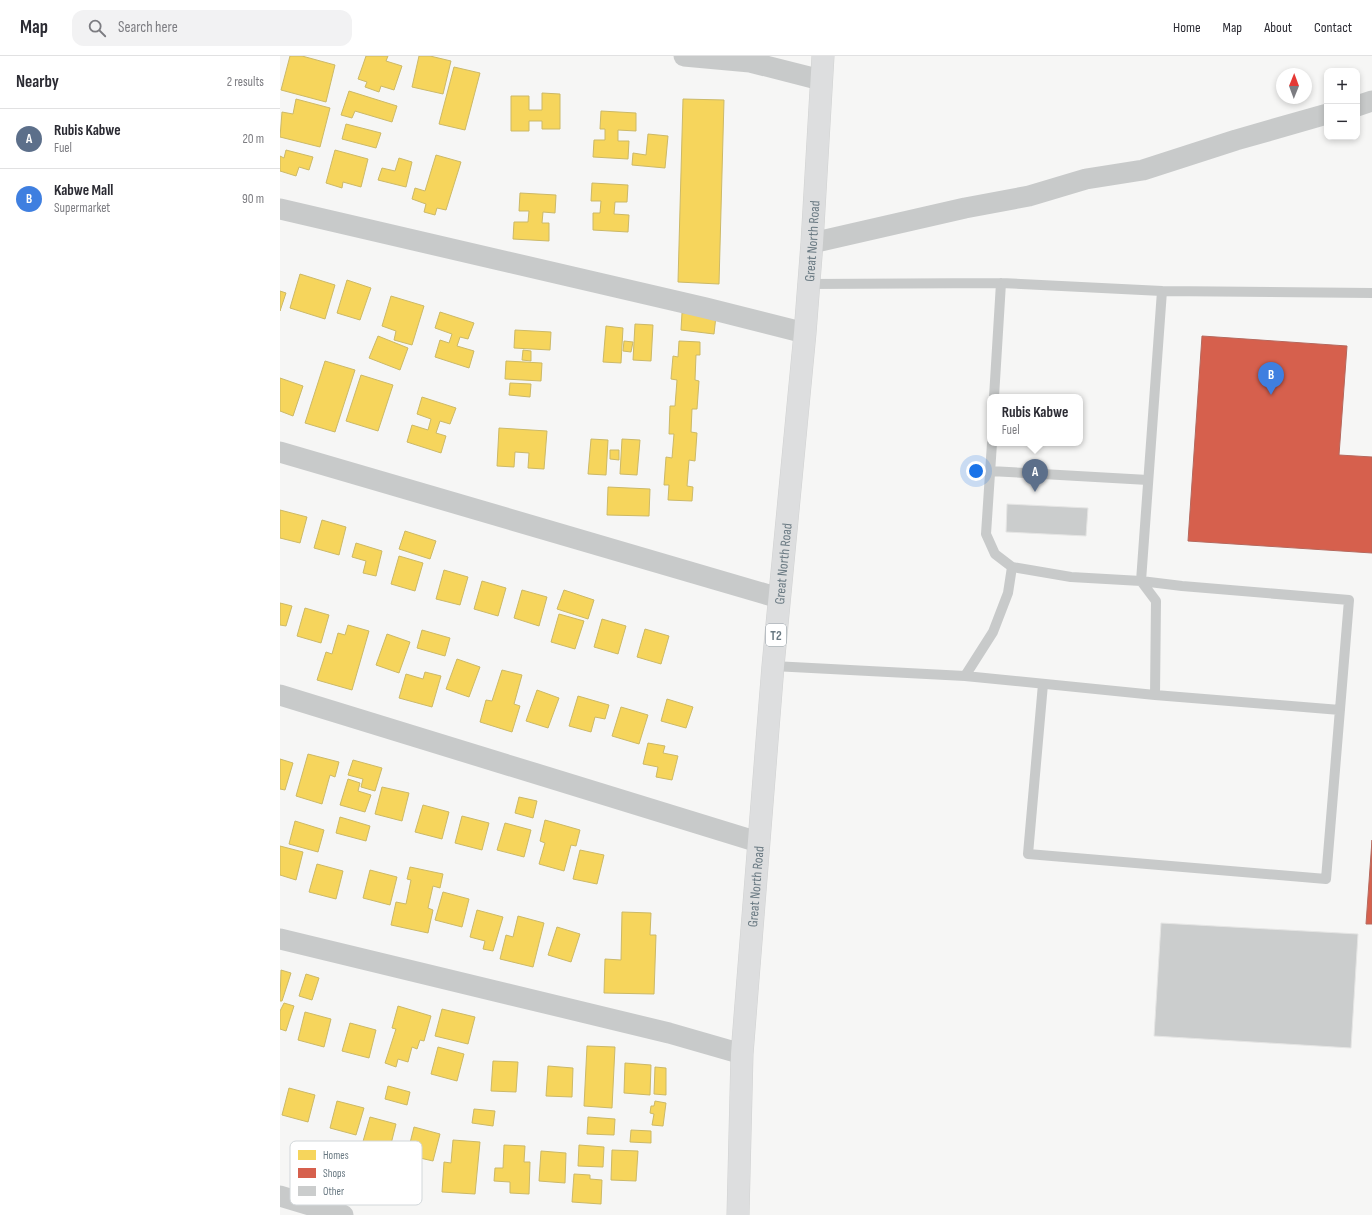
<!DOCTYPE html>
<meta charset="utf-8">
<style>
body{margin:0;font-family:"Sofia Sans Condensed",sans-serif;background:#f2f2f3;color:#2b2b33}
.controls{position:absolute;right:12px;top:12px;display:grid;overflow:hidden;border-radius:8px;box-shadow:0 2px 6px #0003}
.controls button{width:36px;height:36px;display:grid;place-items:center;padding:0;border:0;border-bottom:1px solid #e1e1e2;background:#fff;color:#2b2b33;font:20px sans-serif}
.compass{position:absolute;left:996px;top:12px;width:36px;height:36px;border-radius:50%;background:#fff;box-shadow:0 2px 6px #0003;rotate:1deg}
.you{position:absolute;left:696px;top:415px;width:14px;height:14px;margin:-10px;border:3px solid #fff;border-radius:50%;background:#1a73e8;box-shadow:0 0 0 6px #1a73e833}
.badge{display:grid;place-items:center;width:26px;height:26px;border-radius:50%;background:#7c3aed;color:#fff;font-size:13px;font-weight:700}
.pin{position:absolute;translate:-50% -33px;filter:drop-shadow(0 1px 2px #0008)}
.pin::after{content:'';position:absolute;top:21px;width:14px;height:12px;background:inherit;clip-path:polygon(0 0,100% 0,50% 100%)}
.popup{position:absolute;left:707px;top:338px;width:96px;height:52px;box-sizing:border-box;display:grid;place-content:center;border-radius:8px;background:#fff;filter:drop-shadow(0 1px 3px #0005);font-size:13px;white-space:nowrap;color:#7c7c81}
.popup b{font-size:15px;color:#2b2b33}
.popup::after{content:'';position:absolute;left:50%;top:100%;margin-left:-8px;border:8px solid transparent;border-top-color:#fff}
.list{margin:0;padding:0;list-style:none}
h2{display:flex;justify-content:space-between;align-items:center;height:52px;margin:0;padding:0 16px;font-size:17px}
h2 small{font-size:13px;font-weight:400;color:#7c7c81}
.list li{display:grid;grid-template-columns:26px 1fr auto;gap:12px;align-items:center;box-sizing:border-box;height:60px;padding:0 16px;border-top:1px solid #e1e1e2}
.list b{display:block;font-size:15px;white-space:nowrap}
.list p{margin:0;font-size:13px;white-space:nowrap;color:#7c7c81}
.list em{font-size:13px;font-style:normal;color:#7c7c81}
.icon{flex:none;width:22px;height:22px;fill:none;stroke:currentColor;stroke-width:2;stroke-linecap:round;stroke-linejoin:round}
.map{position:relative;flex:none;width:1092px;height:1159px;overflow:hidden}
header{display:flex;align-items:center;gap:24px;box-sizing:border-box;height:56px;padding:0 20px;background:#fff;border-bottom:1px solid #e1e1e2}
header strong{font-size:19px}
nav{display:flex;gap:22px;margin-inline-start:auto;font-size:14px}
.search{width:280px;height:36px;background:#f2f2f3;display:flex;align-items:center;gap:10px;box-sizing:border-box;padding:0 14px;border-radius:12px;color:#7c7c81;font-size:15px}
main{display:flex}
aside{flex:1;background:#fff}
.map>svg:first-child{display:block}
.homes{fill:#f6d55c;stroke:#ccb967}
.shops{fill:#d6604d;stroke:#b5685d}
.building{fill:#cbcdcd;stroke:#e5e5e4}
.lines{fill:none;stroke-linecap:round;stroke-linejoin:round}
.trunk-casing{stroke:#d1d2d2;stroke-width:23}
.service{stroke:#c8caca;stroke-width:10}
.minor{stroke:#c8caca;stroke-width:21}
.trunk{stroke:#dddedf;stroke-width:22}
.labels{text-anchor:middle;stroke-width:4;stroke-linejoin:round;paint-order:stroke}
.shield{fill:#fff;stroke:#96a1a8;stroke-width:1}
.shield-label{font-size:13px;font-weight:bold;fill:#697982}
.street-label{font-size:14px;fill:#697982;stroke:#fff}
.key{fill:#fff;stroke:#d2d7da;stroke-width:1}
.key-label{font-size:11px;fill:#697982}
</style>
<header>
<strong>Map</strong>
<div class="search"><svg class="icon" aria-label="search" viewBox="0 0 24 24"><circle cx="10" cy="10" r="6"/><path d="M15 15l6 6"/></svg>Search here</div>
<nav><a>Home</a><a>Map</a><a>About</a><a>Contact</a></nav>
</header>
<main>
<aside>
<h2>Nearby<small>2 results</small></h2>
<ul class="list">
<li><span class="badge" style="background:#5c6f8a">A</span><div><b>Rubis Kabwe</b><p>Fuel</p></div><em>20 m</em></li>
<li><span class="badge" style="background:#3f7fe0">B</span><div><b>Kabwe Mall</b><p>Supermarket</p></div><em>90 m</em></li>
</ul>
</aside>
<div class="map">
<svg width="1092" height="1159" viewBox="0 0 1092 1159">
<rect width="100%" height="100%" fill="#f6f6f5"/>
<path class="homes" d="M10,0H22L55,9L46,46L1,34Z
M86,0H108L106,5L122,10L114,34L101,30L99,36L85,31L87,26L78,23Z
M139,0H150L171,5L163,38L132,31Z
M174,11L200,17L185,74L159,68Z
M69,35L117,50L112,66L75,55L72,62L61,59Z
M262,37L280,38V73H262V65H249V75H231V40H249V54H262Z
M16,43L50,52L40,91L0,81L2,56L13,58Z
M403,43L444,44L439,228L398,226Z
M321,55L356,57V75L338,74V85H349L348,103L313,101L314,84H325V73H320Z
M66,68L101,77L96,92L62,83Z
M368,78L388,80L385,112L352,109L353,97L366,99Z
M6,94L33,101L29,114L19,111L16,120L0,115V100L4,102Z
M55,94L88,103L81,131L63,126L62,132L46,127Z
M156,99L181,106L166,154L157,152L155,159L144,156L146,148L132,143L135,132L145,135Z
M119,102L132,106L126,131L98,124L102,112L115,115Z
M312,127L348,129L347,146H335L334,158L349,159L348,176L313,174V157H320L321,145H311Z
M240,137L276,139L275,157L263,156L262,167H269V185L233,183L234,166H248L249,155H239Z
M20,218L55,229L45,263L10,252Z
M67,224L91,232L80,264L57,257Z
M0,235L6,237L0,255Z
M111,240L144,250L132,289L114,284L116,275L102,270Z
M160,256L194,267L188,283L180,281L177,290L194,295L189,312L155,301L160,284L169,287L172,278L155,272Z
M402,257L436,260L434,278L401,274Z
M355,268L373,269L371,305L353,304Z
M326,270L343,272L341,307L323,306Z
M235,274L271,276L270,294L234,292Z
M98,280L128,292L120,314L89,302Z
M344,285L353,286L351,296L343,295Z
M399,285L420,286V299H416L415,324L419,325L417,353H412L411,376L417,377L415,405L409,404L407,430L413,431L412,445L388,444L389,429H384L386,401L392,402L394,378H389L390,350H395L397,324L391,323L393,300L398,301Z
M243,294L251,295V305L242,304Z
M45,305L75,314L55,376L25,367Z
M226,305L262,307L261,325L225,323Z
M81,319L113,329L98,375L66,365Z
M0,322L23,330L13,360L0,355Z
M230,327L251,328L250,341L229,339Z
M142,341L176,352L170,368L160,365L156,377L166,380L161,397L127,386L132,369L148,374L151,363L137,358Z
M219,372L267,375L264,413L248,412L249,397L235,396L234,411L217,410Z
M311,383L328,384L326,419L308,418Z
M342,383L360,384L357,419L340,418Z
M330,394H339V404L330,403Z
M328,431L370,433L369,460L327,459Z
M0,454L27,461L20,487L0,482Z
M42,464L66,471L59,499L34,492Z
M125,475L156,485L150,503L119,493Z
M76,487L102,495L96,520L83,517L86,505L72,501Z
M119,500L143,507L135,535L111,528Z
M164,514L188,521L180,549L156,543Z
M202,525L226,532L218,560L194,553Z
M242,534L267,541L259,570L234,562Z
M284,534L314,544L308,563L277,553Z
M0,547L12,550L6,570L0,569Z
M25,552L49,559L41,587L17,580Z
M279,558L304,565L295,593L271,586Z
M322,563L346,570L338,598L314,591Z
M68,569L89,575L72,634L37,624L46,596L52,598L58,577L65,579Z
M365,573L389,580L381,608L357,601Z
M142,574L170,582L165,600L137,592Z
M107,578L130,586L119,617L96,609Z
M177,603L200,611L189,641L166,633Z
M222,614L242,619L234,648L240,650L232,676L200,666L206,644L212,645Z
M145,616L161,620L152,651L119,642L126,618L143,623Z
M257,634L279,642L268,672L246,665Z
M298,640L329,649L325,663L315,661L311,676L289,670Z
M387,643L413,651L406,672L381,665Z
M341,651L368,659L359,688L332,680Z
M368,687L385,690L383,697L398,700L392,724L376,721L378,711L363,708Z
M28,698L59,706L55,721L50,719L42,748L16,740Z
M0,703L13,707L5,734L0,733Z
M73,704L102,712L95,735L81,731L83,723L68,719Z
M68,723L80,727L78,735L91,739L85,756L60,749Z
M102,731L129,737L122,765L95,758Z
M239,741L257,745L253,762L235,757Z
M143,749L169,756L162,783L135,776Z
M182,760L209,767L202,794L175,787Z
M60,761L90,770L86,785L56,777Z
M265,764L300,774L296,790L291,789L284,815L259,808L265,787L260,785Z
M15,765L44,774L38,796L9,788Z
M225,767L251,774L244,801L217,794Z
M0,790L23,796L16,824L0,819Z
M300,794L324,799L317,828L293,823Z
M37,808L63,815L56,843L29,836Z
M130,811L163,818L160,832L153,830L148,852L153,854L148,877L111,869L116,846L126,848L131,824L127,823Z
M90,814L117,821L110,849L83,842Z
M163,836L189,843L182,871L155,864Z
M197,854L223,861L213,895L203,893L205,885L190,881Z
M342,856L371,857L370,879H376L374,938L324,937L325,903L341,904Z
M238,860L264,867L253,911L220,903L226,879L233,881Z
M277,871L300,878L291,906L268,899Z
M1,914L11,917L2,945H0Z
M26,918L39,922L32,944L19,940Z
M4,947L14,950L6,975L0,973V955Z
M118,950L151,960L144,985L140,984L137,993L132,991L128,1006L118,1003L116,1011L105,1007L116,973L112,972Z
M162,953L195,961L188,988L155,980Z
M25,956L51,963L44,991L18,984Z
M70,967L96,974L89,1002L62,995Z
M307,990L335,991L332,1052L304,1050Z
M158,991L184,998L177,1025L151,1018Z
M213,1005L238,1006L236,1036L211,1035Z
M345,1007L371,1009L370,1039L344,1037Z
M268,1010L293,1012L292,1041L266,1040Z
M375,1011L386,1012V1039L374,1038Z
M108,1030L130,1036L127,1049L105,1043Z
M9,1032L35,1039L28,1066L2,1059Z
M57,1045L84,1052L76,1079L50,1072Z
M375,1045L386,1047L383,1070L372,1069L374,1058L370,1057L371,1050H374Z
M194,1053L215,1055L213,1070L192,1067Z
M90,1061L116,1068L109,1096L82,1089Z
M308,1061L335,1063L334,1079L307,1078Z
M134,1071L160,1078L153,1105L127,1099Z
M351,1074L371,1075V1087L350,1086Z
M173,1084L200,1086L195,1138L162,1136L164,1106L171,1107Z
M224,1089L245,1090L244,1106H250L249,1138L230,1137V1126L214,1125L215,1112H223Z
M299,1089L324,1091L323,1111L298,1110Z
M332,1094L358,1095L356,1125L331,1124Z
M261,1095L286,1097L285,1127L259,1125Z
M294,1118L310,1119V1123L322,1124L321,1148L292,1146Z"/>
<path class="shops" d="M922,280L1067,290L1059,399L1092,401V497L908,485Z
M1092,784V868H1086Z"/>
<path class="building" d="M727,448L808,452L806,480L726,476Z
M881,867L1078,878L1071,992L874,980Z"/>
<g class="lines">
<defs>
<g id="trunk">
<path id="s1" d="M458,1159L462,998L493,610L525,277L532,187L543,0"/>
</g>
</defs>
<use href="#trunk" class="trunk-casing"/>
<path class="service" d="M529,228L721,227L882,235L861,525L876,545L875,639
M882,235L1092,237
M714,341L721,227
M712,387L706,478L715,498L732,511L791,521L861,525L902,530L1069,544L1046,823L748,798L763,628
M710,415L868,424
M493,610L685,620L875,639L1060,654
M685,620L713,576L728,537L732,511"/>
<path class="minor" d="M404,0L470,6L541,24
M1077,50L1092,45
M0,153L426,252L525,277
M532,187L685,152L749,140L806,123L863,114L956,84L1047,58
M0,396L499,542
M0,639L478,786
M0,883L389,977L462,998
M0,1140L63,1159"/>
<use href="#trunk" class="trunk"/>
</g>
<g class="labels">
<rect class="shield" x="486" y="568" width="20" height="22" rx="3"/>
<g class="shield-label">
<text x="496" y="584">T2</text>
</g>
<g class="street-label">
<text dy="5" stroke="none"><textPath href="#s1" startOffset="977">Great North Road</textPath></text>
<text dy="5" stroke="none"><textPath href="#s1" startOffset="653">Great North Road</textPath></text>
<text dy="5" stroke="none"><textPath href="#s1" startOffset="329">Great North Road</textPath></text>
</g>
</g>
<rect x="10" y="1085" width="132" height="64" rx="6" class="key"/>
<rect x="18" y="1094" width="18" height="10" fill="#f6d55c"/>
<rect x="18" y="1112" width="18" height="10" fill="#d6604d"/>
<rect x="18" y="1130" width="18" height="10" fill="#cbcdcd"/>
<g class="key-label">
<text x="43" y="1103">Homes</text>
<text x="43" y="1121">Shops</text>
<text x="43" y="1139">Other</text>
</g>
</svg>
<div class="controls">
<button>+</button>
<button>−</button>
</div>
<svg class="compass" viewBox="-18 -18 36 36"><path d="M0-13l5 13h-10z" fill="#e53935"/><path d="M0 13l5-13h-10z" fill="#7c7c81"/></svg>
<div class="you"></div>
<div class="pin badge" style="left:755px;top:436px;background:#5c6f8a">A</div>
<div class="popup"><b>Rubis Kabwe</b>Fuel</div>
<div class="pin badge" style="left:991px;top:339px;background:#3f7fe0">B</div>
</div>
</main>
